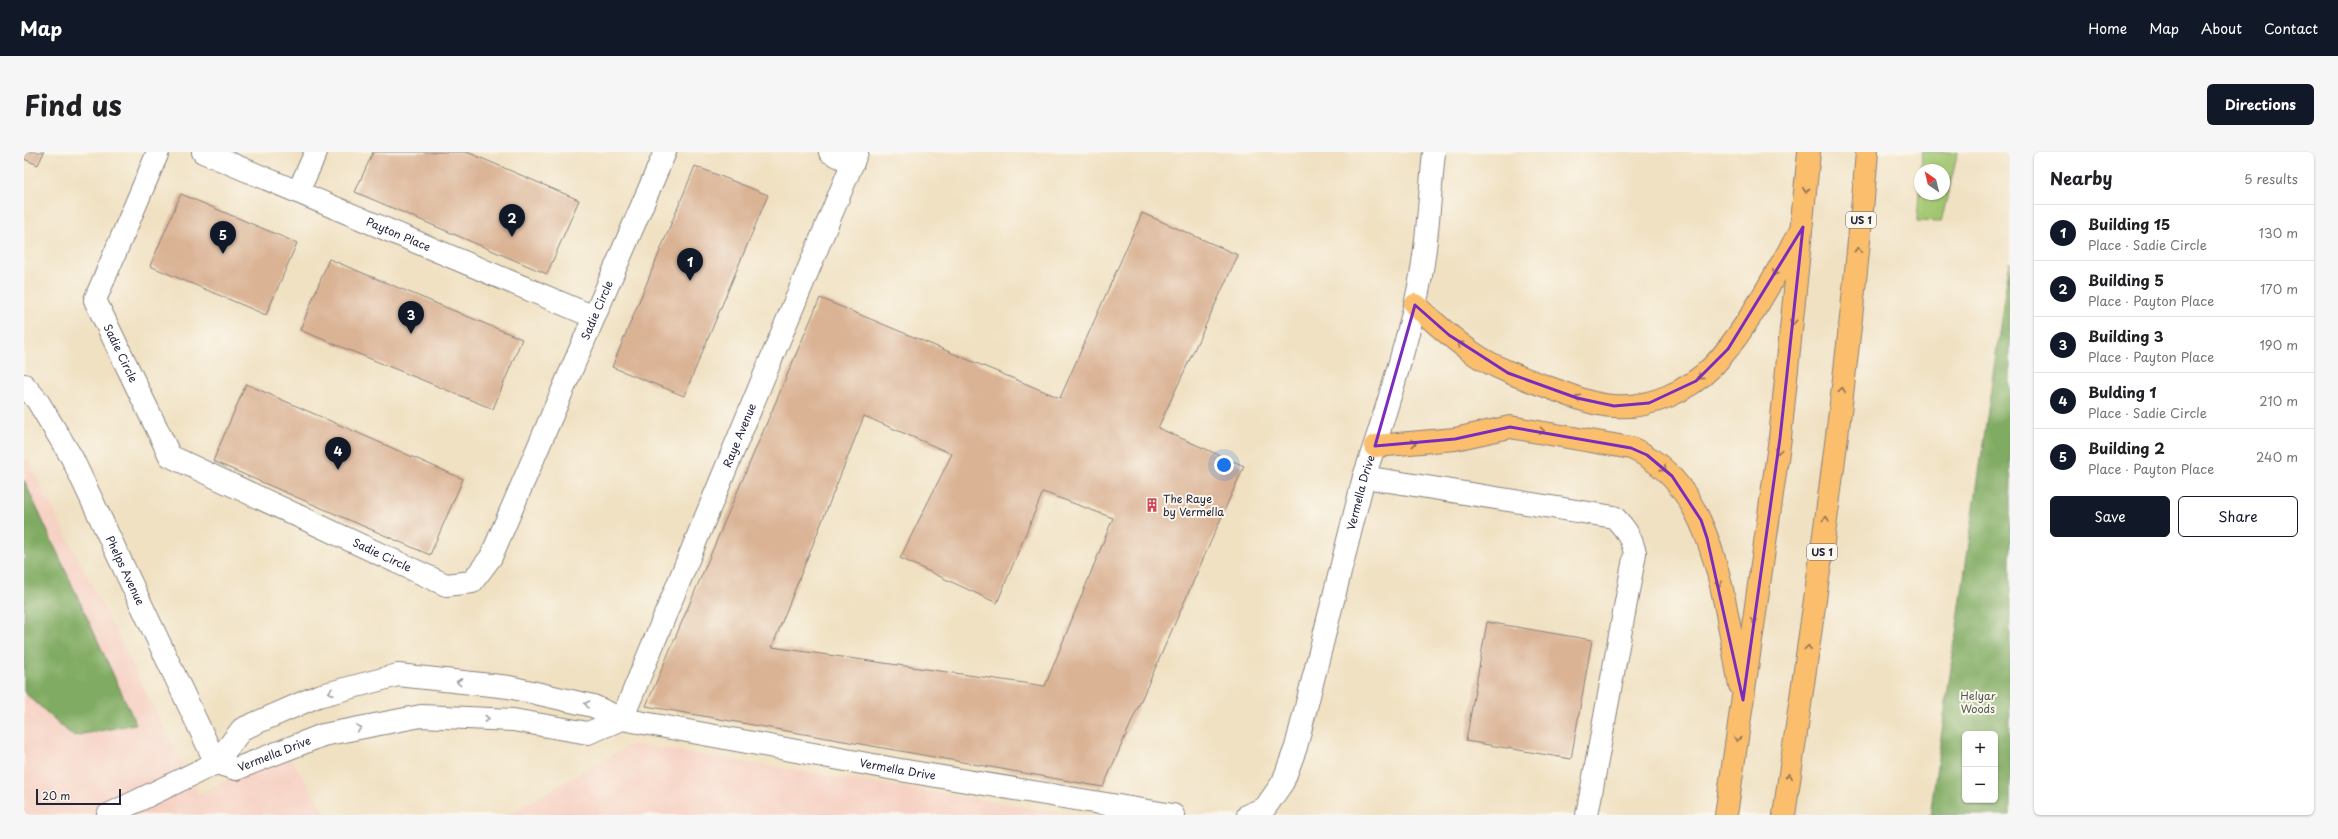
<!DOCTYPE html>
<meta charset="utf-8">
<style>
body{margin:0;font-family:"Playpen Sans",sans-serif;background:#f6f6f6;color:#202124}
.controls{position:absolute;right:12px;bottom:12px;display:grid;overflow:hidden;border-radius:6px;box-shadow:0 1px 3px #0004}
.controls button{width:36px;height:36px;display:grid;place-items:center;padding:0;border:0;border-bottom:1px solid #e0e0e0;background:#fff;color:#202124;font:20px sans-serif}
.compass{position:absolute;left:1890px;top:12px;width:36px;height:36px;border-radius:50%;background:#fff;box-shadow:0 1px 3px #0004;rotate:325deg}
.scale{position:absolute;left:12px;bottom:10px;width:85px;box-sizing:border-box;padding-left:4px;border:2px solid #22223b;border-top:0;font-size:11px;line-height:14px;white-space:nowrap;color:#22223b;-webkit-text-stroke:3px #fbf7ec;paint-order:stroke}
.you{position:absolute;left:1200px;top:313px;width:14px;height:14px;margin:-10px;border:3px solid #fff;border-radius:50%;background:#1a73e8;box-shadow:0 0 0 6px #1a73e833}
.badge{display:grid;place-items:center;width:26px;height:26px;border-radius:50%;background:#111827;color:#fff;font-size:13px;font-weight:700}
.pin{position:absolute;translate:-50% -33px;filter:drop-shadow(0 1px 2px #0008)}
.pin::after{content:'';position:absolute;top:21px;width:14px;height:12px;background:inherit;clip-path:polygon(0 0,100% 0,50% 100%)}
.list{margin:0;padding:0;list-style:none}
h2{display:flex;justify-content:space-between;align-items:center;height:52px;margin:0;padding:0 16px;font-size:17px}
h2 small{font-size:13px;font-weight:400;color:#757577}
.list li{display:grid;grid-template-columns:26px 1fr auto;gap:12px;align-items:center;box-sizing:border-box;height:56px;padding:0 16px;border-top:1px solid #e0e0e0}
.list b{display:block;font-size:15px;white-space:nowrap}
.list p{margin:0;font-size:13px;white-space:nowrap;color:#757577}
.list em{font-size:13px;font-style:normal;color:#757577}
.actions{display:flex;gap:8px;padding:12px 16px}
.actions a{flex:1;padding:9px 0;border:1px solid #111827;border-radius:6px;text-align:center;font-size:14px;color:#111827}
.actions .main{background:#111827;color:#fff}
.map{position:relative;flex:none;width:1986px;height:663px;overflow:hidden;border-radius:6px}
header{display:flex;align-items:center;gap:24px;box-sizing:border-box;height:56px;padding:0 20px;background:#111827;color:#fff}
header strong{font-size:19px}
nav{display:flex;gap:22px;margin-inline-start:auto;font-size:14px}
.intro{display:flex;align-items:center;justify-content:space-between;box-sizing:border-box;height:96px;padding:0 24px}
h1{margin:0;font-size:28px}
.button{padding:10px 18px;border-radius:6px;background:#111827;color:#fff;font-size:14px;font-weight:700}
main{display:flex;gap:24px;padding:0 24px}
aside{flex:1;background:#fff;border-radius:6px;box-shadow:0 1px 3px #0004}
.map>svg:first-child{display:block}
.built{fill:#f6d2c4}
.green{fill:#a1c670;stroke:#627456}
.forest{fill:#80ab62;stroke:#51664e;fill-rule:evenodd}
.building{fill:#dab294;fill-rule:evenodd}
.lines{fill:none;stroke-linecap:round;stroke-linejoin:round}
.minor-casing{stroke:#89827e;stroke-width:24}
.highway-casing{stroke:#89827e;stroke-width:24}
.minor{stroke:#fff;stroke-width:22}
.highway{stroke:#fabe6d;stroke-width:22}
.oneway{stroke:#8e7054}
.oneway2{stroke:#9c9ca7}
.marked{fill:none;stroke:#7b2cbf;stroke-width:3;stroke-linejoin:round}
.labels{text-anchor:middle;stroke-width:4;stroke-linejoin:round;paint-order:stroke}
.shield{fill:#fbf7ec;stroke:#636270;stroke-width:1}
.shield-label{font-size:10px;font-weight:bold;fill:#22223b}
.street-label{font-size:11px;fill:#22223b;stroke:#fbf7ec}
.poi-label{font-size:11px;fill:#22223b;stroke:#fbf7ec;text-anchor:start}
.park-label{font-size:11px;fill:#4e5b4e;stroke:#fbf7ec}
</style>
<header>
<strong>Map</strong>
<nav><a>Home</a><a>Map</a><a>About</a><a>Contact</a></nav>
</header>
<div class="intro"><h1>Find us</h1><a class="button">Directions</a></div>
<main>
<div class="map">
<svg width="1986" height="663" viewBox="0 0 1986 663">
<rect width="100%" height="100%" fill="#fbf7ec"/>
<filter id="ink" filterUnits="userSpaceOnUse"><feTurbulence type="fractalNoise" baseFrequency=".025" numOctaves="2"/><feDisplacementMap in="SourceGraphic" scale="8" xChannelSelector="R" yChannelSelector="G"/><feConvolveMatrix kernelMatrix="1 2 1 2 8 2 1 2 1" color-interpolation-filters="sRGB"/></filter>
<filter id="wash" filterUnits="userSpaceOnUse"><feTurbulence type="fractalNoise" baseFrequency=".012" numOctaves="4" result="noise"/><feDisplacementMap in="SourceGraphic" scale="16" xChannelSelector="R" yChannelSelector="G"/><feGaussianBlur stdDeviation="0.9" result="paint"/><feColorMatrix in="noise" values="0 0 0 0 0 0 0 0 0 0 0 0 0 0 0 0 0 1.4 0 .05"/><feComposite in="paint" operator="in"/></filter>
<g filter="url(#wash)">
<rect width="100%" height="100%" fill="#f0e1c2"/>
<path class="built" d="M0,300L174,642L263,600L302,663H0Z
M607,592L1051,663H484Z"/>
<path class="green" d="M1898,0H1934L1917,70L1893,69L1896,26V42H1920V18H1897Z"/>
<path class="forest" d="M1986,110V663H1906L1981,139ZM1941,582H1971V648H1941Z
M0,328L112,572L49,584L0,540Z"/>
<g id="blocks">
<path class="building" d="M0,0H20L14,13L0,7Z
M349,0H443L555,48L523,122L331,40Z
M671,14L744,43L660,244L588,215Z
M157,42L273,91L242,163L126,114Z
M1118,61L1214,103L1134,276L1220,314L1079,635L622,554L796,146L1036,246ZM840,264L928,302L876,406L973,451L1019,340L1089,366L1021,534L748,495Z
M305,107L498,187L469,257L276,178Z
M222,232L439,327L406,403L189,309Z
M1463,470L1568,488L1547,607L1442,589Z"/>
</g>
</g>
<g filter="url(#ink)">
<use href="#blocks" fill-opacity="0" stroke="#89827e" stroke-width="1"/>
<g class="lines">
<defs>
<g id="minor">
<path id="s1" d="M134,0L71,148L146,304L422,433L448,430L467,405L641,0"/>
<path id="s2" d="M179,0L570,165"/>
<path d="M806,0L829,11"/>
<path d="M274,40L292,0"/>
<path id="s3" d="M0,233L13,248L48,306L192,611"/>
<path d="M1340,325L1590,365C1602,377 1607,385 1611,401L1563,663"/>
<path id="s4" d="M598,567L833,0"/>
<path id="s5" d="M192,611L212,617L299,583L397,564L489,568L564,581L598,567"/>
<path id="s6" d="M84,663L192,611L218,577L294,544L374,523L485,535L569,554L598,567L876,618L1149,663"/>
<path id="s7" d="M1224,663L1241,656L1259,630L1272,595L1340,325C1359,269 1377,211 1391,153C1403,104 1405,51 1410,0"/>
</g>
<path id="highway" d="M1391,153C1410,170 1428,187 1449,201C1471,216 1496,225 1521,234C1543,242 1567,253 1590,254C1626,257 1664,239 1689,214C1722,180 1751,121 1776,80
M1351,294L1431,287L1486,275L1607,296C1692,332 1700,454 1716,533
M1702,663L1756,286L1785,0
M1760,663C1792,443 1825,222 1843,0"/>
</defs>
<use href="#minor" class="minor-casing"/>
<use href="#highway" class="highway-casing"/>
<use href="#minor" class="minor"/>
<use href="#highway" class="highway"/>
</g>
<defs><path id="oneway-chevron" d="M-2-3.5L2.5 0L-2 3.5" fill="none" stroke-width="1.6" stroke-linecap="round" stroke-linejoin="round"/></defs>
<g class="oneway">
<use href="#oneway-chevron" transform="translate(1782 38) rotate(95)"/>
<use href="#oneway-chevron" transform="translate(1834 98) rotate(-84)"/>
<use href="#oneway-chevron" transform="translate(1751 121) rotate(121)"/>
<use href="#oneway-chevron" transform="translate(1769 170) rotate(96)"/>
<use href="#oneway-chevron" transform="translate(1436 192) rotate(-144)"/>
<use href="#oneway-chevron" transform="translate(1676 225) rotate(140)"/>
<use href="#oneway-chevron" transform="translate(1818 238) rotate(-83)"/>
<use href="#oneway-chevron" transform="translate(1554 246) rotate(-164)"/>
<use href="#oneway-chevron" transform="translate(1518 279) rotate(8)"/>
<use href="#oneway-chevron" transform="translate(1390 291) rotate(-5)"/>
<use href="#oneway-chevron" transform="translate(1754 299) rotate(98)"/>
<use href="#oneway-chevron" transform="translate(1640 317) rotate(41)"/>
<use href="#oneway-chevron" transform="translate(1802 367) rotate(-82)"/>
<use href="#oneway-chevron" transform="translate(1695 432) rotate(78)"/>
<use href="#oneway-chevron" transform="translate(1730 469) rotate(98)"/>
<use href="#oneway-chevron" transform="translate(1784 496) rotate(-82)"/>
<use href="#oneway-chevron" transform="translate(1713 587) rotate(98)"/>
<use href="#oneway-chevron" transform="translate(1765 624) rotate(-82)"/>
</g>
<g class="oneway2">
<use href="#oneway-chevron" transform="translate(435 530) rotate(-174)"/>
<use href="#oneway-chevron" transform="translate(307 540) rotate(166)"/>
<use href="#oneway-chevron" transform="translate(563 552) rotate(-168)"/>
<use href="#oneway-chevron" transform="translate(463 567) rotate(3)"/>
<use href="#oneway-chevron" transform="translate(335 576) rotate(-11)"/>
</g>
</g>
<path class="marked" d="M1779,75L1756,286L1719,548L1683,386L1677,368L1648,324L1623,303L1607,296L1486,275L1431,287L1351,294L1391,153L1425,183L1484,221L1553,246L1590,254L1625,251L1672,229L1704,197Z"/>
<defs>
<symbol id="building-bare" viewBox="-9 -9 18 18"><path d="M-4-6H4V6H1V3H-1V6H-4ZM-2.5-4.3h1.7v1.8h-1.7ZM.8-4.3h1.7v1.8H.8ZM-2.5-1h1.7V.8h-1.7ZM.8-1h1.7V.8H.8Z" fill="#d1495b" stroke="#fbf7ec" stroke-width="2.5" paint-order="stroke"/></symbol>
</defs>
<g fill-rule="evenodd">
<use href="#building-bare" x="1118" y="343" width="20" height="20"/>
</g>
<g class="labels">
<g class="shield">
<rect x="1822" y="60" width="30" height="16" rx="3"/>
<rect x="1783" y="392" width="30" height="16" rx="3"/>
</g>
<g class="shield-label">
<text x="1837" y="72">US 1</text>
<text x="1798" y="404">US 1</text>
</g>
<g class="street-label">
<text dy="4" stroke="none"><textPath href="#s2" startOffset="212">Payton Place</textPath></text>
<text dy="4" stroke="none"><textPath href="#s1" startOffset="965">Sadie Circle</textPath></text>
<text dy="4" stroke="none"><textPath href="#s1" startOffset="220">Sadie Circle</textPath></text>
<text dy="4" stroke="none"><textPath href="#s4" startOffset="307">Raye Avenue</textPath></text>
<text dy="4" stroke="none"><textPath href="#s7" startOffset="350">Vermella Drive</textPath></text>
<text dy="4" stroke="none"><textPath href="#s1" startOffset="568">Sadie Circle</textPath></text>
<text dy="4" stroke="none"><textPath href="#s3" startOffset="212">Phelps Avenue</textPath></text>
<text dy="4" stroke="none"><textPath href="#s5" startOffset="62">Vermella Drive</textPath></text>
<text dy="4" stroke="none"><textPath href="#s6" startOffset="838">Vermella Drive</textPath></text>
</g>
<g class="poi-label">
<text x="1139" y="351">The Raye<tspan x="1139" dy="13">by Vermella</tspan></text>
</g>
<g class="park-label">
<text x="1954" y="548">Helyar<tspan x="1954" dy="13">Woods</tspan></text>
</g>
</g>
</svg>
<div class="controls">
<button>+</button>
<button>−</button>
</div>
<svg class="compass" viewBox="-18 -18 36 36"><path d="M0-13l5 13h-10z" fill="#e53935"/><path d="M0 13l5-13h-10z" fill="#757577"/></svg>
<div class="scale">20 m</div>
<div class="you"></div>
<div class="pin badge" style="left:666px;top:129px">1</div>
<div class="pin badge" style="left:488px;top:85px">2</div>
<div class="pin badge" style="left:387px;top:182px">3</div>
<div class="pin badge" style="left:314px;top:318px">4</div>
<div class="pin badge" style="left:199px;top:102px">5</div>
</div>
<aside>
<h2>Nearby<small>5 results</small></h2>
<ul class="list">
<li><span class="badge">1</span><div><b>Building 15</b><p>Place · Sadie Circle</p></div><em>130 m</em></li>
<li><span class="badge">2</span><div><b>Building 5</b><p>Place · Payton Place</p></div><em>170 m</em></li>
<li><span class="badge">3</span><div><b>Building 3</b><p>Place · Payton Place</p></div><em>190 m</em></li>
<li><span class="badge">4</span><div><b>Bulding 1</b><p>Place · Sadie Circle</p></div><em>210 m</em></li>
<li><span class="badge">5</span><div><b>Building 2</b><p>Place · Payton Place</p></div><em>240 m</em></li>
</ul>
<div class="actions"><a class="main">Save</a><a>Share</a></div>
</aside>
</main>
